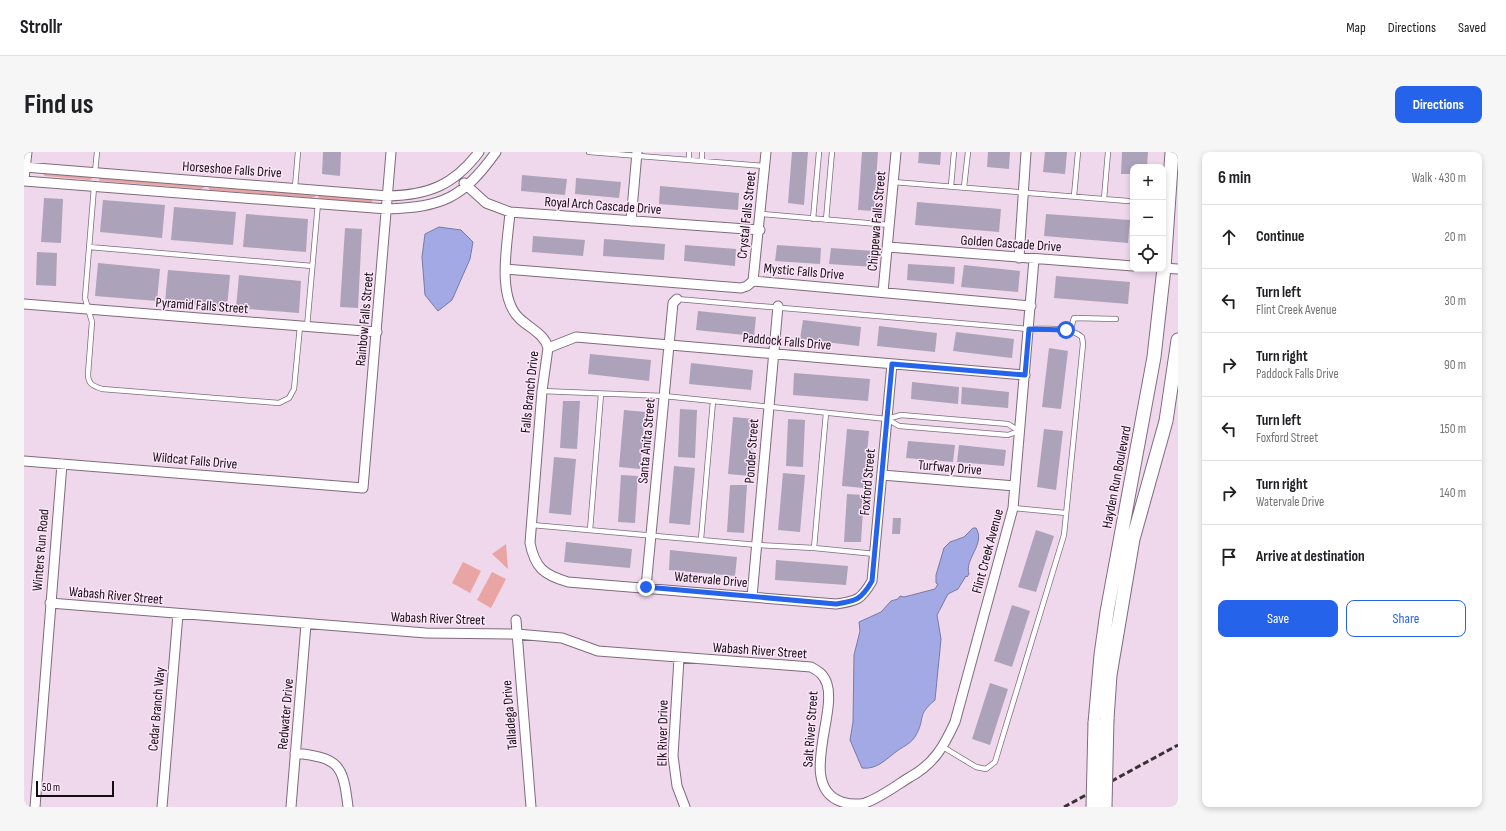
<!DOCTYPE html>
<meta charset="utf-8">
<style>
body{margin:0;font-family:"Sofia Sans Condensed",sans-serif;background:#f6f6f6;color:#202124}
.controls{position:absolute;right:12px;top:12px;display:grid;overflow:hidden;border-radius:8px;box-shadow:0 2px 6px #0003}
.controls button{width:36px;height:36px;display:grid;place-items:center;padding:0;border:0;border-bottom:1px solid #e0e0e0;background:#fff;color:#202124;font:20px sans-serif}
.scale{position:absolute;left:12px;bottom:10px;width:78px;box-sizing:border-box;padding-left:4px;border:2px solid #140d13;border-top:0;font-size:11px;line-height:14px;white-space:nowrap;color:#140d13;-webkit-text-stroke:3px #fce5f9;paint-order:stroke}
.stop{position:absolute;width:12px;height:12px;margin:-9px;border:3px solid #2563eb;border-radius:50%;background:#fff}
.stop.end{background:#2563eb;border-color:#fff;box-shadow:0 1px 4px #0008}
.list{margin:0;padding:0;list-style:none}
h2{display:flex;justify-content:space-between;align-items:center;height:52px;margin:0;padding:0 16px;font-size:17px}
h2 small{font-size:13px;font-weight:400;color:#757577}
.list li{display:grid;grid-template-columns:26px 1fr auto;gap:12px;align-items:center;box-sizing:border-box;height:64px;padding:0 16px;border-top:1px solid #e0e0e0}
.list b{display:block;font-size:15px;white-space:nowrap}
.list p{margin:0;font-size:13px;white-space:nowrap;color:#757577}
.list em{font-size:13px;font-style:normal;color:#757577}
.actions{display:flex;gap:8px;padding:12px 16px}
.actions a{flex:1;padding:9px 0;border:1px solid #2563eb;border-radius:8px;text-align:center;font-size:14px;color:#2563eb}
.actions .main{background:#2563eb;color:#fff}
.icon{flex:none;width:22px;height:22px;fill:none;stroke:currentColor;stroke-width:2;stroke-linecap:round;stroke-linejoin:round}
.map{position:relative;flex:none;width:1154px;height:655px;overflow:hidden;border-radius:8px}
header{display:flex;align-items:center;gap:24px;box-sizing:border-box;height:56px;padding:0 20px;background:#fff;border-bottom:1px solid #e0e0e0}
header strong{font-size:19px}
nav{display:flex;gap:22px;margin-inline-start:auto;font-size:14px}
.intro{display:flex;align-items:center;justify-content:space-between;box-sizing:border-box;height:96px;padding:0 24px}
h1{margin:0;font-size:28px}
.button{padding:10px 18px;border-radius:8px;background:#2563eb;color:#fff;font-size:14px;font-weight:700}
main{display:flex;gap:24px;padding:0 24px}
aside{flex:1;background:#fff;border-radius:8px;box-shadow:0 2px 6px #0003}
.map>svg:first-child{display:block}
.green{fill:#e8a5a3}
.water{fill:#a3a9e4;stroke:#787aa5}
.building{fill:#aca2ba}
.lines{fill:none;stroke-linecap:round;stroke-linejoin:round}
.lane-casing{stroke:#7f6b7c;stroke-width:6}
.street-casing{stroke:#7f6b7c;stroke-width:11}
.secondary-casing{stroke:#7f6b7c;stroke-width:15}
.lane{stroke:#fff;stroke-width:4.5}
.street{stroke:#fff;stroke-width:9}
.secondary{stroke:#fff;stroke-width:13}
.rail{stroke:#393038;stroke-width:3;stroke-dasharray:6 3;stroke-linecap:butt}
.secondary-bridge-casing{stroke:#7f6b7c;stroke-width:15;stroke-linecap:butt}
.secondary-bridge{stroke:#fff;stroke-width:13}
.route{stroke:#2563eb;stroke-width:5}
.labels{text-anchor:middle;stroke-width:3;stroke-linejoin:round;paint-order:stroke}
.street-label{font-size:14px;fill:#140d13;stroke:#fce5f9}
</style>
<header>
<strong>Strollr</strong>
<nav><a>Map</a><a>Directions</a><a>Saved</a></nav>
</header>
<div class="intro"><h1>Find us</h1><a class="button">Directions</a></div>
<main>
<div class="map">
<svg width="1154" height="655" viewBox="0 0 1154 655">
<rect width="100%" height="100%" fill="#efd8ec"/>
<path class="green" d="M18,21L69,24L70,25L66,28L21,24Z
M74,25L180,33L181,35L177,37L76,29Z
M186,33L289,42L292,44L288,46L186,38L184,35Z
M295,43L347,47L349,49L346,51L297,47L294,45Z
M482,392L484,417L468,402Z
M439,410L457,419L446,441L428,431Z
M468,420L482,427L467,456L453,448Z"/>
<path class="water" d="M415,75L437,78L449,90L446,107L428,148L414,159L401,143L398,105L401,82Z
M949,376H952C962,392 940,407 945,422L943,425L942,424L934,437L924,442L913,463L917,487L911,548C892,564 902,565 892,583C888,591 880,594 873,599C862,607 853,618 838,616L826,588L829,570L830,503L836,479L835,470L857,460L867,449L874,447L876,444L880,445L911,437L914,432L912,431V423L920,396L926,390L940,385Z"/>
<path class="building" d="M299,0H317L316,24L298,22Z
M768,0H784L780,53L764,51Z
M838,0H854L850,59L834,58Z
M895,0H917L916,13L894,11Z
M964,0H986L985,17L963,15Z
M1021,0H1043L1041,22L1019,20Z
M1098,0H1124L1123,15H1109V22H1097Z
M498,23L543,27L541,43L497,39Z
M552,26L597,30L595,46L551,42Z
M636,34L715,41L714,58L635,52Z
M20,46L39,47L37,91L17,90Z
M79,48L141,53L138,86L76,80Z
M893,50L977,57L975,80L891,73Z
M150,55L212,60L209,93L147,88Z
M222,62L284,67L282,100L219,95Z
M1022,62L1106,68L1104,91L1020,84Z
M321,76L338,77L334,156L316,155Z
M509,84L561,88L559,104L508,100Z
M580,87L641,92L640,108L579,104Z
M661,93L712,97L711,114L660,109Z
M753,93L797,96L796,112L751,109Z
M807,96L851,99L850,115L805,112Z
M13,100L33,101L32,134L12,133Z
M74,111L136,117L133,149L71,144Z
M884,112L931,115L930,132L883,128Z
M940,113L996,119L994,140L937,135Z
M144,118L206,123L203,156L141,150Z
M215,123L277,129L275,161L212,156Z
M1032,124L1106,130L1104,152L1030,146Z
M674,159L732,165L730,184L672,178Z
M779,168L837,175L835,194L776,187Z
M855,174L913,181L911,200L853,194Z
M932,180L990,187L988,206L929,199Z
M1025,196L1044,199L1037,257L1018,255Z
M566,202L627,208L625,229L564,222Z
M667,211L729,218L727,238L665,232Z
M770,221L846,227L844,249L769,243Z
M888,230L935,235L934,252L887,247Z
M938,235L985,240L984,256L937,252Z
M539,249H556L553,297L536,296Z
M656,257L673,258L671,306L654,305Z
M600,258L621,260L616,317L595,315Z
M709,265L731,267L726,324L704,322Z
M764,267L781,268L779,315L762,314Z
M823,277L845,279L840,336L818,334Z
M1020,277L1039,279L1032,338L1013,335Z
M884,289L931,293L929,310L882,306Z
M935,293L982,298L980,314L933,310Z
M530,305L552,307L547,363L525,361Z
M650,314L671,316L666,373L645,371Z
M759,321L781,323L776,380L754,378Z
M597,323L614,324L611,371L594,370Z
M706,333H723L720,381L703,380Z
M823,342L840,343L837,390H820Z
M869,366H877L876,382H868Z
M1012,378L1030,384L1012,440L994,435Z
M542,390L608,397L606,416L540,410Z
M646,398L713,405L711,424L645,418Z
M752,408L824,414L822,433L751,428Z
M988,453L1006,459L988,515L970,509Z
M966,531L984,537L966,593L948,587Z"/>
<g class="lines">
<defs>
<path id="lane" d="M565,0L741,14
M665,8V0
M678,9V0
M71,20L73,0
M869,30L1104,49
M927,34L930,0
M70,35L61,146L68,170L64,222C64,232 69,234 78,237L255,251L265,246L270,237L276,174
M271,35L274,0
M940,35L944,0
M1050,44L1054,0
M1080,47L1084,0
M737,62L866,73
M789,67L795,0
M802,68L808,0
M65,95L288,114
M653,147L1005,177C1022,177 1044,174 1058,185L1059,192L1040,383L971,610L962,617L952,615L919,595
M283,175L294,51
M1046,179L1050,166L1092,167
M518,239L640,244L863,267L877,263L984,272L995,279
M802,261L790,396L851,402
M863,267L875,274L984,283L995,279
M989,356L1042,361
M508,373L733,393L790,396
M566,378L577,242
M677,387L689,249"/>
<path id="street" d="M0,15L364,44C405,43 430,33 455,0
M0,27L3,0
M0,29L363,57C419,55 439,46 472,0
M440,31L462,51L486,60L736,78
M486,60C484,89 472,144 495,166C505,176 521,182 524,196L518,239L506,391C511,416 520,423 544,430L812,452C833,449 837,448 848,429L868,212
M607,69L613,0
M864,95L1109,114
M995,106L1002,0
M1139,116L1154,117
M482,117L717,136L723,134L729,129L1007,154
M729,129L742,0
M859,140L872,0
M0,152L353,180
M524,196L552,185L1001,223
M0,309L339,336L367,0
M858,323L991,334
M622,435L649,151L653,147
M728,445L754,154
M26,451L402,481L493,482L538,486L574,499L787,515C796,520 800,523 803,532C813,563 773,635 818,650C825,652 833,653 841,651C856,646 873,633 886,625C910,612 920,594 931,570L989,356L1010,107
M492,468L507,655
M655,506L649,604L653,634L661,655
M271,601C315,606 319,612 324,655
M11,655L38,312
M138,655L154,462
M267,655L282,472"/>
<path id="secondary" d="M1083,567L1086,523L1109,387L1142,269L1154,188
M1071,571L1077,503L1083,460L1130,205L1140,116L1148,0"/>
</defs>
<use href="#lane" class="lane-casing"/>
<use href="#street" class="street-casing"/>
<use href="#secondary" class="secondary-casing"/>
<use href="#lane" class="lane"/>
<use href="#street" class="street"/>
<use href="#secondary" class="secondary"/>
<path class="rail" d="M1040,655L1154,593"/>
<defs>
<path id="secondary-bridge" d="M1069,655L1071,571
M1081,655L1083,567"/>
</defs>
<use href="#secondary-bridge" class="secondary-bridge-casing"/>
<use href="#secondary-bridge" class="secondary-bridge"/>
</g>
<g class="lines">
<path class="route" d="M622,435L812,452C832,449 837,448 848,429L868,212L1001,223L1005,177L1042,178"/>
</g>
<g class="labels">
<g class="street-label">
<text transform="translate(208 17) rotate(4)" y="5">Horseshoe Falls Drive</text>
<text transform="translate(579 53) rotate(4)" y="5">Royal Arch Cascade Drive</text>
<text transform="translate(722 63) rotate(-84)" y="5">Crystal Falls Street</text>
<text transform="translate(852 69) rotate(-85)" y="5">Chippewa Falls Street</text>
<text transform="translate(987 91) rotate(4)" y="5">Golden Cascade Drive</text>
<text transform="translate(780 119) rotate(5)" y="5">Mystic Falls Drive</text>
<text transform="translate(178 153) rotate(4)" y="5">Pyramid Falls Street</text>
<text transform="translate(340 167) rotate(-85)" y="5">Rainbow Falls Street</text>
<text transform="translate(763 189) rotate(5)" y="5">Paddock Falls Drive</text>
<text transform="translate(505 240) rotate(-84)" y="5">Falls Branch Drive</text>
<text transform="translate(622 289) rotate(-85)" y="5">Santa Anita Street</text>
<text transform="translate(727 299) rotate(-86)" y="5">Ponder Street</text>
<text transform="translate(171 308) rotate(5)" y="5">Wildcat Falls Drive</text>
<text transform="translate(926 315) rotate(5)" y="5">Turfway Drive</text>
<text transform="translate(1092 325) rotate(-79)" y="5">Hayden Run Boulevard</text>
<text transform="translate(843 330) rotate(-85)" y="5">Foxford Street</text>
<text transform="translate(16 398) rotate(-85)" y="5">Winters Run Road</text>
<text transform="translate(963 399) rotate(-75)" y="5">Flint Creek Avenue</text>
<text transform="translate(687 427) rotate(5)" y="5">Watervale Drive</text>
<text transform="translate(92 443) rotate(5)" y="5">Wabash River Street</text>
<text transform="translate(414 466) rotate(2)" y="5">Wabash River Street</text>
<text transform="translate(736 498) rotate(4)" y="5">Wabash River Street</text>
<text transform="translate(132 557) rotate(-85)" y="5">Cedar Branch Way</text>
<text transform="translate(261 562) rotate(-85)" y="5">Redwater Drive</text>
<text transform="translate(485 563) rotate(-95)" y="5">Talladega Drive</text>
<text transform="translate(786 577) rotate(-86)" y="5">Salt River Street</text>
<text transform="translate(638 581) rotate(-89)" y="5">Elk River Drive</text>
</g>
</g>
</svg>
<div class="controls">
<button>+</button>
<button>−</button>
<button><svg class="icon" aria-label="locate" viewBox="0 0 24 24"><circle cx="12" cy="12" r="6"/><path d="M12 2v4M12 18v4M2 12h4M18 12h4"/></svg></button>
</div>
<div class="scale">50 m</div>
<div class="stop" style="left:1042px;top:178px"></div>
<div class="stop end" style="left:622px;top:435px"></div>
</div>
<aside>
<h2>6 min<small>Walk · 430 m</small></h2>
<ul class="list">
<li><svg class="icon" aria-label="ahead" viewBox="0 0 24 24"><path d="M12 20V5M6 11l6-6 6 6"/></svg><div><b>Continue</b></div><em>20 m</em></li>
<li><svg class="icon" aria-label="left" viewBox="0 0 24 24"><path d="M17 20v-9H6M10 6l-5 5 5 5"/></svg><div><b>Turn left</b><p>Flint Creek Avenue</p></div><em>30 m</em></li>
<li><svg class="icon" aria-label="right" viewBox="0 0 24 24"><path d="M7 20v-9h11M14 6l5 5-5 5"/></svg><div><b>Turn right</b><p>Paddock Falls Drive</p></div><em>90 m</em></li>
<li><svg class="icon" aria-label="left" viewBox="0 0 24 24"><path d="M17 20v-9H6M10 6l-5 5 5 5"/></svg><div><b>Turn left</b><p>Foxford Street</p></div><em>150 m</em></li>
<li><svg class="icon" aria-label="right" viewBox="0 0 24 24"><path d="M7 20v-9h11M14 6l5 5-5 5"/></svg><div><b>Turn right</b><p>Watervale Drive</p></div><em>140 m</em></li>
<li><svg class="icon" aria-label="arrive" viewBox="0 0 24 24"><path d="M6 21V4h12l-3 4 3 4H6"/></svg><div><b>Arrive at destination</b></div></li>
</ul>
<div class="actions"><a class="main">Save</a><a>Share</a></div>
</aside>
</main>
